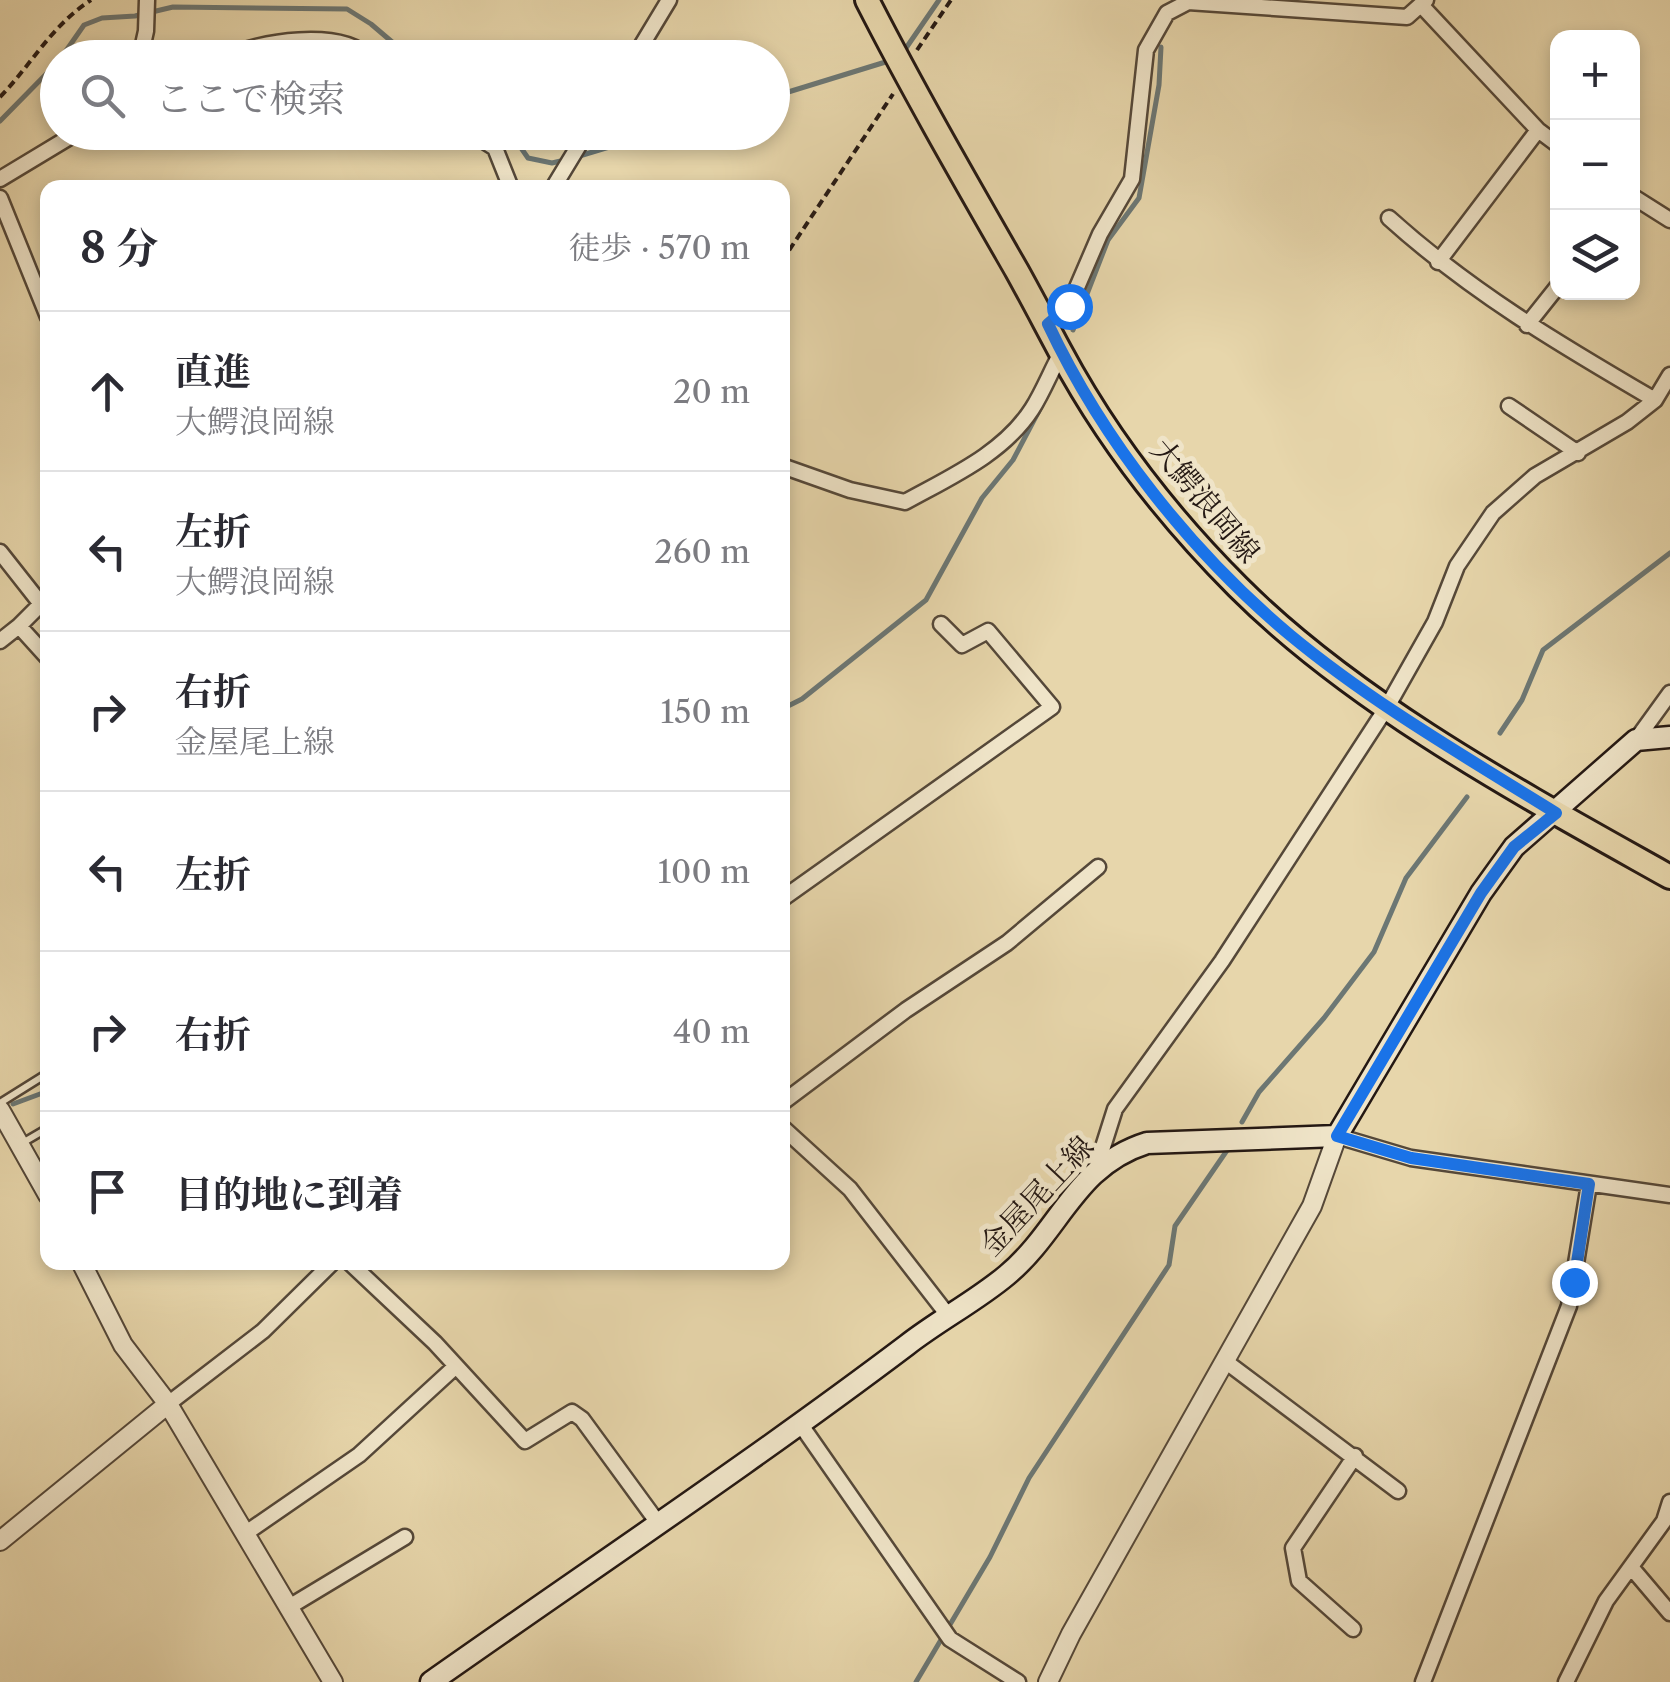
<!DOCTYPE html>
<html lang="ja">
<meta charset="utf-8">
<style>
body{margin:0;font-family:"Libre Caslon Text","Noto Serif JP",serif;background:#f7f7f7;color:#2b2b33}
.controls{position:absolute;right:30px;top:30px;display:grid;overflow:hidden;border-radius:20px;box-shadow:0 5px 15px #0003}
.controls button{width:90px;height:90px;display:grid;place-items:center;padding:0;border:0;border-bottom:2px solid #e1e1e2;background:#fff;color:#2b2b33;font:50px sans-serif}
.stop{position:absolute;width:30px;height:30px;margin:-22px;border:8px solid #1a73e8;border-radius:50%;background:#fff}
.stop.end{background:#1a73e8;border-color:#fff;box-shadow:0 2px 10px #0008}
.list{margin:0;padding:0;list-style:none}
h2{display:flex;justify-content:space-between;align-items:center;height:130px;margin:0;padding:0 40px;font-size:42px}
h2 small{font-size:32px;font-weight:400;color:#7c7c81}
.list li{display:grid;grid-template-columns:65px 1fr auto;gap:30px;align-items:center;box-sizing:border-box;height:160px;padding:0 40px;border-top:2px solid #e1e1e2}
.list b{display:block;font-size:38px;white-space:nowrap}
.list p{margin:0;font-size:32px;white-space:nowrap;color:#7c7c81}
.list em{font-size:32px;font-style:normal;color:#7c7c81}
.icon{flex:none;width:55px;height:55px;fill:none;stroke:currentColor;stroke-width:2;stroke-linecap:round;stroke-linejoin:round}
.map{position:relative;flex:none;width:1670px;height:1682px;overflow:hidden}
.search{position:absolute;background:#fff;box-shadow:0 5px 15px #0003;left:40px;top:40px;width:750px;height:110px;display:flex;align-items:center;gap:25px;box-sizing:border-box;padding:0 35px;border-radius:55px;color:#7c7c81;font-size:38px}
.panel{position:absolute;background:#fff;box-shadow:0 5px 15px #0003;left:40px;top:180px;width:750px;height:1090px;border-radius:20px}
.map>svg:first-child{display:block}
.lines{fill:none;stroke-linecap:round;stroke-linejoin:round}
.stream{stroke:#6c7774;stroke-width:5}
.service-casing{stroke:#554839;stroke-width:11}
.minor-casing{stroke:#554839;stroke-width:19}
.tertiary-casing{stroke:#554839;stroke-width:22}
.secondary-casing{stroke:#241813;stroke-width:25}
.primary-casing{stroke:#241813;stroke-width:28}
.path{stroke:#241813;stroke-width:4;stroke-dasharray:8 5;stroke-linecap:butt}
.service{stroke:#efe4c8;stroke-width:6}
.minor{stroke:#efe4c8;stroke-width:14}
.tertiary{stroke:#efe4c8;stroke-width:18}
.secondary{stroke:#efe4c8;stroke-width:20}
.primary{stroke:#e7d6ab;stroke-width:22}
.route{stroke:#1a73e8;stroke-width:12}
.labels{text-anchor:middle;stroke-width:10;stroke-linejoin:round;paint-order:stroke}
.street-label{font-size:30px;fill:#241813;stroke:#efe4c8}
</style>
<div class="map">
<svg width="1670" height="1682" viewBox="0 0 1670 1682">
<rect width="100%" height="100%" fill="#e7d6ab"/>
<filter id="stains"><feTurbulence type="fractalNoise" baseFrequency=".002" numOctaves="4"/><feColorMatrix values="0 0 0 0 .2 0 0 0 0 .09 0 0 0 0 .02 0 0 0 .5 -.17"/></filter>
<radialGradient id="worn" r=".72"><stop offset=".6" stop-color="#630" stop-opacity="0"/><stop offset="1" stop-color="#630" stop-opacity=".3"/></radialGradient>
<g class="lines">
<path class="stream" d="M904,51L939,0
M61,58L84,25L102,18L135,16L173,7L347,9L371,24L411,58
M772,97L892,60
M0,121L58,62
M510,132L528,158L552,163L565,160
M576,157L659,132
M1073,330L1108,240L1139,198L1159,85L1161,47
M782,709L802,699L926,600L982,498L1013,460L1042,405
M1500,733L1522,700L1543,650L1670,553
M13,1104L48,1091
M1242,1122L1259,1092L1324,1018L1374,952L1406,878L1467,797
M916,1682L990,1557L1029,1478L1169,1265L1175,1226L1230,1146"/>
<defs>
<path id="service" d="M0,1103L48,1073
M24,1142L48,1128"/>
<path id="minor" d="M1421,5L1538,130L1558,145
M140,58L146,31L147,0
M224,58C258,41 341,28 369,58
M634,58L669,0
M470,132L495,148L511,188
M0,179L78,132
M553,188L587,132
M1632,196L1670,220
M0,198L48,317
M1389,218C1471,292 1559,344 1655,400
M1438,262L1538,130
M1048,324L1069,306L1100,234L1132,179L1146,50L1167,13L1188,2L1407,17L1426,0
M1527,325L1558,286
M1509,406L1578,453
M782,466L850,490L905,502C950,477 1003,454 1032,409C1043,392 1051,371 1061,353
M0,552L41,604
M19,626L48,658
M0,641L19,626L48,597
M1636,740L1670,693
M782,899L1052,707L988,631L962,645L941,624
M782,1103L906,1010L1007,943L1098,867
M782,1127L850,1189L947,1314
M1337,1136L1411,1158L1670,1195
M1096,1169L1115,1109L1222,961L1387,707L1435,622L1457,566L1493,513L1535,476L1627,422L1655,400L1670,375
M349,1262L435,1343L525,1441L572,1412L582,1419L658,1523
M1225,1361L1398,1491
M168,1404L263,1331L333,1262
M801,1425L950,1639L1018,1682
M246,1533L359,1455L456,1366
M1631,1567L1670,1613
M289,1607L405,1537
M1353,1629L1299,1581L1293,1548L1355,1456
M1423,1682L1569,1306L1589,1184
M1566,1682L1606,1601L1664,1521L1670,1502"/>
<path id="tertiary" d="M0,1110L48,1195
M81,1262L123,1345L168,1404L333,1682
M0,1541L168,1404
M1048,1682L1071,1634L1312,1206L1337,1136"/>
<path id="secondary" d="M431,1682C590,1570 752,1462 907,1345C939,1320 976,1301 1007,1275C1061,1230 1074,1166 1147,1143L1337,1136L1481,893L1514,847L1636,740L1670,737"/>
<path id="primary" d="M867,0C914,92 966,182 1017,271C1032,298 1046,325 1060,351C1106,437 1169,518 1238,587C1356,705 1524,795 1670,877"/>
</defs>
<use href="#service" class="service-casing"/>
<use href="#minor" class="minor-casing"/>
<use href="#tertiary" class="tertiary-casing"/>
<use href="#secondary" class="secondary-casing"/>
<use href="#primary" class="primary-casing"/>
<path class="path" d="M917,50L951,0
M0,97C32,64 51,26 91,0
M782,261L893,94"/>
<use href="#service" class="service"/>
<use href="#minor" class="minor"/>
<use href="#tertiary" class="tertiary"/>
<use href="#secondary" class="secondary"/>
<use href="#primary" class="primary"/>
</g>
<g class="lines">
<path class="route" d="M1069,306L1048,324C1103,441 1191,552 1290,635C1372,703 1466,757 1556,813L1514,847L1481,893L1337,1136L1411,1158L1589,1184L1574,1282"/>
</g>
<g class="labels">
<g class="street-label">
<text transform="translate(1205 501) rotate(50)" y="10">大鰐浪岡線</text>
<text transform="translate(1037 1196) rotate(-47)" y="10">金屋尾上線</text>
</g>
</g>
<rect width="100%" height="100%" filter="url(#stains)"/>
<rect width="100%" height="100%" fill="url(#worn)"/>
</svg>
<div class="controls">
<button>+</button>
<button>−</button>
<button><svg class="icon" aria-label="layers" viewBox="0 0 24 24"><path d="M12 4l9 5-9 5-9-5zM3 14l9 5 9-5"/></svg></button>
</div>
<div class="stop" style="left:1069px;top:306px"></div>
<div class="stop end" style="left:1574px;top:1282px"></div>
<div class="search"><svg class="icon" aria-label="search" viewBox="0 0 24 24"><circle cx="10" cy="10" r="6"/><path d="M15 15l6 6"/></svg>ここで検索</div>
<section class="panel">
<h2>8 分<small>徒歩 · 570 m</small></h2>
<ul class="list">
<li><svg class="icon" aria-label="ahead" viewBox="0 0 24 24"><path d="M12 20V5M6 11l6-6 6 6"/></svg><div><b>直進</b><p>大鰐浪岡線</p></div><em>20 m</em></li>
<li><svg class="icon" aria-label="left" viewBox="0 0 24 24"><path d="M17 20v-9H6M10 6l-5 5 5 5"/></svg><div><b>左折</b><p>大鰐浪岡線</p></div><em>260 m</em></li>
<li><svg class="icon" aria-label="right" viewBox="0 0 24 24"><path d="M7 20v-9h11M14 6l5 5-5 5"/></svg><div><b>右折</b><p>金屋尾上線</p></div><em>150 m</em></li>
<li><svg class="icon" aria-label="left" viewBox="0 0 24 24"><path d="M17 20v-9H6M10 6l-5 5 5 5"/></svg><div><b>左折</b></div><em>100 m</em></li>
<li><svg class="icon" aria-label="right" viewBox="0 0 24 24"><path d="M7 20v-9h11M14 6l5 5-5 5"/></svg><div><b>右折</b></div><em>40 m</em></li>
<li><svg class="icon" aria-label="arrive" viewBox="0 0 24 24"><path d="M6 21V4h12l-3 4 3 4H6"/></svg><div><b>目的地に到着</b></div></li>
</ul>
</section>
</div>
